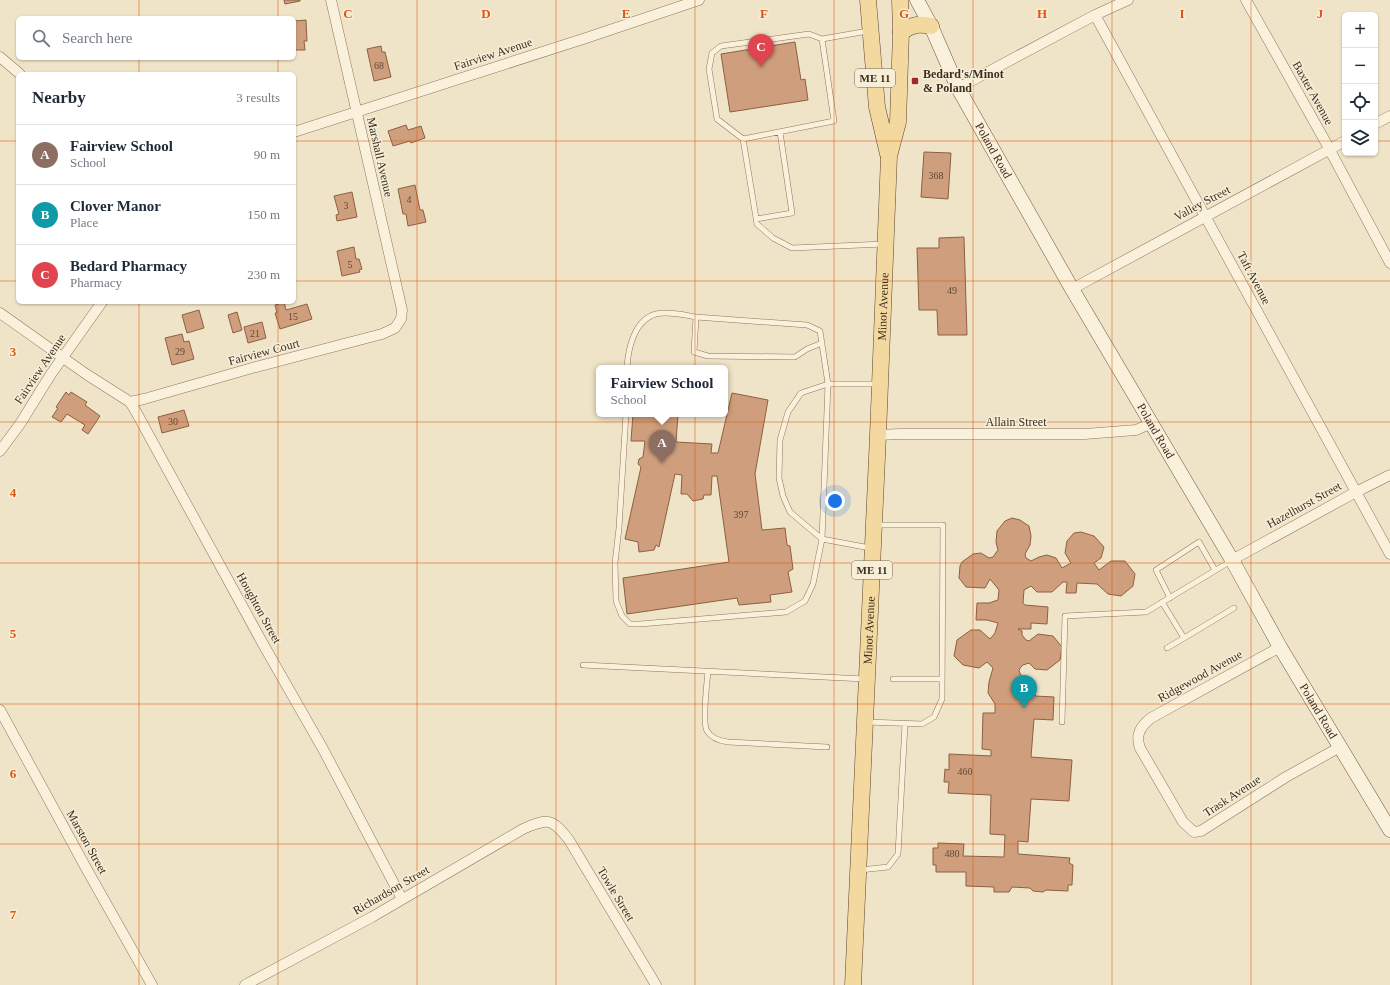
<!DOCTYPE html>
<meta charset="utf-8">
<style>
body{margin:0;font-family:"Times New Roman",serif;background:#f2f2f3;color:#1f2937}
.controls{position:absolute;right:12px;top:12px;display:grid;overflow:hidden;border-radius:6px;box-shadow:0 1px 3px #0004}
.controls button{width:36px;height:36px;display:grid;place-items:center;padding:0;border:0;border-bottom:1px solid #e0e1e3;background:#fff;color:#1f2937;font:20px sans-serif}
.you{position:absolute;left:835px;top:501px;width:14px;height:14px;margin:-10px;border:3px solid #fff;border-radius:50%;background:#1a73e8;box-shadow:0 0 0 6px #1a73e833}
.badge{display:grid;place-items:center;width:26px;height:26px;border-radius:50%;background:#d93025;color:#fff;font-size:13px;font-weight:700}
.pin{position:absolute;translate:-50% -33px;filter:drop-shadow(0 1px 2px #0008)}
.pin::after{content:'';position:absolute;top:21px;width:14px;height:12px;background:inherit;clip-path:polygon(0 0,100% 0,50% 100%)}
.popup{position:absolute;left:596px;top:365px;width:132px;height:52px;box-sizing:border-box;display:grid;place-content:center;border-radius:6px;background:#fff;filter:drop-shadow(0 1px 3px #0005);font-size:13px;white-space:nowrap;color:#747a83}
.popup b{font-size:15px;color:#1f2937}
.popup::after{content:'';position:absolute;left:50%;top:100%;margin-left:-8px;border:8px solid transparent;border-top-color:#fff}
.list{margin:0;padding:0;list-style:none}
h2{display:flex;justify-content:space-between;align-items:center;height:52px;margin:0;padding:0 16px;font-size:17px}
h2 small{font-size:13px;font-weight:400;color:#747a83}
.list li{display:grid;grid-template-columns:26px 1fr auto;gap:12px;align-items:center;box-sizing:border-box;height:60px;padding:0 16px;border-top:1px solid #e0e1e3}
.list b{display:block;font-size:15px;white-space:nowrap}
.list p{margin:0;font-size:13px;white-space:nowrap;color:#747a83}
.list em{font-size:13px;font-style:normal;color:#747a83}
.icon{flex:none;width:22px;height:22px;fill:none;stroke:currentColor;stroke-width:2;stroke-linecap:round;stroke-linejoin:round}
.map{position:relative;flex:none;width:1390px;height:985px;overflow:hidden}
.search{position:absolute;background:#fff;box-shadow:0 1px 3px #0004;left:16px;top:16px;width:280px;height:44px;display:flex;align-items:center;gap:10px;box-sizing:border-box;padding:0 14px;border-radius:6px;color:#747a83;font-size:15px}
.panel{position:absolute;background:#fff;box-shadow:0 1px 3px #0004;left:16px;top:72px;width:280px;height:232px;border-radius:6px}
.map>svg:first-child{display:block}
.building{fill:#cf9f7d;stroke:#8d5f41}
.lines{fill:none;stroke-linecap:round;stroke-linejoin:round}
.lane-casing{stroke:#8d765c;stroke-width:6}
.street-casing{stroke:#8d765c;stroke-width:11}
.secondary-casing{stroke:#6f573f;stroke-width:15}
.primary-casing{stroke:#5b4430;stroke-width:17}
.lane{stroke:#faf1dc;stroke-width:5}
.street{stroke:#faf1dc;stroke-width:10}
.secondary{stroke:#faf1dc;stroke-width:14}
.primary{stroke:#f3d9a0;stroke-width:16}
.grid{fill:none;stroke:#df570d;stroke-width:1;stroke-opacity:0.55}
.poi-dot{fill:#9e2a2b;stroke:#f7eed8;stroke-width:1.5}
.labels{text-anchor:middle;stroke-width:3;stroke-linejoin:round;paint-order:stroke}
.number-label{font-size:10px;fill:#624a37}
.shield{fill:#f7eed8;stroke:#756857;stroke-width:1}
.shield-label{font-size:11px;font-weight:bold;fill:#3d2e20}
.street-label{font-size:12px;fill:#3d2e20;stroke:#f7eed8}
.poi-label{font-size:12px;font-weight:bold;fill:#3d2e20;stroke:#f7eed8;text-anchor:start}
.grid-label{font-size:13px;text-anchor:middle;font-weight:bold;fill:#df570d;stroke:#f7eed8;stroke-width:3;stroke-linejoin:round;paint-order:stroke}
</style>
<div class="map">
<svg width="1390" height="985" viewBox="0 0 1390 985">
<rect width="100%" height="100%" fill="#f0e4c8"/>
<path class="building" d="M284,0H300V1L285,4Z
M306,20L307,41H304L305,50H294V21Z
M795,42L801,80L805,79L808,100L730,112L721,54Z
M381,46L382,52H385L391,77L374,81L367,49Z
M406,125L408,130L421,126L425,138L411,143L410,141L393,146L388,131Z
M924,152L951,153L948,199L921,197Z
M415,185L420,210H423L426,222L408,226L406,214H403L398,189Z
M352,192L357,217L337,221L336,215L339,214L334,196Z
M964,237L967,335H938L937,310H919L917,248H939V238Z
M354,247L356,259H359L362,269L359,270L360,272L342,276L337,251Z
M284,302L286,310L307,304L312,319L280,329L275,313H277L275,305Z
M199,310L204,328L187,333L182,315Z
M237,312L242,330L233,333L228,315Z
M262,322L266,338L248,343L244,327Z
M182,334L184,342L189,341L194,359L172,365L165,338Z
M66,392L69,395L71,392L87,402L85,405L100,416L88,434L82,430L85,425L67,414L61,422L52,417L58,408L56,407Z
M732,393L768,400L755,474L762,530L785,528L787,545L790,546L793,569L788,572L792,592L770,595L771,602L739,605L737,598L627,614L623,578L729,562L717,476H712L711,495H704L703,499L693,501L687,494H681L682,475L675,474L659,547L656,545L654,550L639,552L638,542L625,539L641,467L638,464L639,459L643,457L645,441H631L633,414H678L676,442L712,444L711,453H718Z
M184,410L189,426L162,433L158,417Z
M1012,518L1020,520L1029,526L1031,536L1030,545L1025,554L1026,558L1031,561L1039,557L1047,555L1056,558L1062,568L1071,563L1065,553L1067,541L1074,533L1081,532L1094,536L1104,547L1101,558L1094,563L1099,570L1111,561H1125L1135,574L1133,586L1121,596L1108,594L1097,584L1077,583L1076,593H1066L1067,582H1063L1052,592H1037L1031,586L1024,590L1023,603L1025,605L1048,607L1047,624L1031,623V629H1018L1022,631V635L1026,640L1029,641L1038,634L1053,636L1062,647L1060,660L1047,670L1035,669L1029,663L1023,665L1020,668L1019,671L1026,685H1032L1035,690V696L1054,697L1053,720L1034,719L1031,757L1072,760L1069,801L1031,799L1028,842L1018,841V854L1070,858L1069,863L1073,865L1072,885H1068V891L1046,890L1043,892L1033,891L1030,888L1012,887L1009,892H994V887L966,886V872H936V865H933V848H938V843L964,844L963,856L1004,857L1005,835L990,834L991,795L948,793L949,782H944L945,769L949,770V754L991,756V750L982,749L983,713H995V704L988,693L989,682L993,668L987,662L979,668L963,665L954,656L957,640L971,630H980L990,639L995,633L998,623L987,620H976L977,603H989L998,600L999,590L990,579L985,588L966,587L959,578L960,566L962,562L973,554L981,553L989,558L993,557L998,550L996,542L997,531L1005,521Z"/>
<g class="lines">
<defs>
<path id="lane" d="M822,39L809,34L721,46L712,53L709,69L717,119L743,139L757,224L773,238L792,248L884,244
M743,139L834,121L822,39L868,31
M756,219L792,213L780,132
M627,368C628,349 634,320 656,314C668,311 684,315 696,317
M626,414L619,528L615,563L616,601L622,616L630,624H640L786,612L805,601L813,584L822,539L828,384L820,331L807,325L696,317L694,352L708,356L795,357L807,349L822,343
M870,548L822,539L790,512L783,496L779,478L780,440L788,412L801,393L828,384H879
M1170,598L1156,570L1199,542L1215,570
M1162,602L1184,638L1234,608
M1167,648L1184,638
M583,665L865,679
M708,671C707,682 702,723 707,731C712,739 720,741 728,742L827,747
M893,679H942
M867,722L922,724L934,717L942,699L943,525H876
M1062,722L1065,616L1146,612L1231,561
M860,870L888,867L898,854L905,724"/>
<path id="street" d="M1246,0L1325,141L1390,263
M1095,15L1390,554
M0,57L20,74
M958,88L1095,15L1128,0
M1375,124L1390,116
M294,132L586,38L699,0
M1072,289L1345,141
M0,313L86,374L130,402L135,410L263,644L323,749L402,899
M130,402L144,399L252,368L382,334L395,328L401,319L402,310L331,0
M878,435L900,434H1085L1136,430L1152,423
M0,451L20,424L51,374L102,302
M1232,560L1356,492L1390,475
M1280,647L1151,718C1141,726 1135,734 1140,748L1183,822L1194,832L1201,831L1286,777L1340,747
M0,710L86,868L152,985
M245,985L372,917L523,829C548,818 552,818 569,840L656,985"/>
<g id="secondary">
<path id="s1" d="M917,0L931,26L958,88L1072,289L1232,560L1280,647L1390,830"/>
</g>
<g id="primary">
<path d="M868,0L877,107L888,154"/>
<path d="M901,32C913,25 917,23 931,26"/>
<path id="s2" d="M853,985L878,435L889,156L898,122L901,32L900,0"/>
</g>
</defs>
<use href="#lane" class="lane-casing"/>
<use href="#street" class="street-casing"/>
<use href="#secondary" class="secondary-casing"/>
<use href="#primary" class="primary-casing"/>
<use href="#lane" class="lane"/>
<use href="#street" class="street"/>
<use href="#secondary" class="secondary"/>
<use href="#primary" class="primary"/>
</g>
<path class="grid" d="M139,0V18M278,0V18M417,0V985M556,0V985M695,0V985M834,0V985M973,0V985M1112,0V985M1251,0V985M139,58V74M278,58V74M0,141H18M294,141H1345M1375,141H1390M0,281H18M294,281H1390M139,302V985M278,302V985M0,422H1390M0,563H1390M0,704H1390M0,844H1390"/>
<rect class="poi-dot" x="911" y="77" width="8" height="8" rx="2"/>
<g class="labels">
<g class="number-label">
<text x="379" y="69">68</text>
<text x="936" y="179">368</text>
<text x="409" y="203">4</text>
<text x="346" y="209">3</text>
<text x="350" y="268">5</text>
<text x="952" y="294">49</text>
<text x="293" y="320">15</text>
<text x="255" y="337">21</text>
<text x="180" y="355">29</text>
<text x="173" y="425">30</text>
<text x="741" y="518">397</text>
<text x="965" y="775">460</text>
<text x="952" y="857">480</text>
</g>
<g class="shield">
<rect x="855" y="69" width="40" height="18" rx="3"/>
<rect x="852" y="561" width="40" height="18" rx="3"/>
</g>
<g class="shield-label">
<text x="875" y="82">ME 11</text>
<text x="872" y="574">ME 11</text>
</g>
<g class="street-label">
<text transform="translate(493 54) rotate(-18)" y="4">Fairview Avenue</text>
<text transform="translate(1313 93) rotate(61)" y="4">Baxter Avenue</text>
<text dy="4" stroke="none"><textPath href="#s1" startOffset="169">Poland Road</textPath></text>
<text transform="translate(380 157) rotate(77)" y="4">Marshall Avenue</text>
<text transform="translate(1202 203) rotate(-28)" y="4">Valley Street</text>
<text transform="translate(1254 278) rotate(62)" y="4">Taft Avenue</text>
<text dy="4" stroke="none"><textPath href="#s2" startOffset="679">Minot Avenue</textPath></text>
<text transform="translate(264 352) rotate(-15)" y="4">Fairview Court</text>
<text transform="translate(40 369) rotate(-56)" y="4">Fairview Avenue</text>
<text x="1016" y="426">Allain Street</text>
<text dy="4" stroke="none"><textPath href="#s1" startOffset="493">Poland Road</textPath></text>
<text transform="translate(1304 505) rotate(-29)" y="4">Hazelhurst Street</text>
<text transform="translate(259 608) rotate(61)" y="4">Houghton Street</text>
<text dy="4" stroke="none"><textPath href="#s2" startOffset="355">Minot Avenue</textPath></text>
<text transform="translate(1200 676) rotate(-29)" y="4">Ridgewood Avenue</text>
<text dy="4" stroke="none"><textPath href="#s1" startOffset="817">Poland Road</textPath></text>
<text transform="translate(1232 796) rotate(-33)" y="4">Trask Avenue</text>
<text transform="translate(87 842) rotate(61)" y="4">Marston Street</text>
<text transform="translate(391 890) rotate(-30)" y="4">Richardson Street</text>
<text transform="translate(616 894) rotate(59)" y="4">Towle Street</text>
</g>
<g class="poi-label">
<text x="923" y="78">Bedard's/Minot<tspan x="923" dy="14">&amp; Poland</tspan></text>
</g>
</g>
<g class="grid-label">
<text x="348" y="18">C</text>
<text x="486" y="18">D</text>
<text x="626" y="18">E</text>
<text x="764" y="18">F</text>
<text x="904" y="18">G</text>
<text x="1042" y="18">H</text>
<text x="1182" y="18">I</text>
<text x="1320" y="18">J</text>
<text x="13" y="356">3</text>
<text x="13" y="497">4</text>
<text x="13" y="638">5</text>
<text x="13" y="778">6</text>
<text x="13" y="919">7</text>
</g>
</svg>
<div class="controls">
<button>+</button>
<button>−</button>
<button><svg class="icon" aria-label="locate" viewBox="0 0 24 24"><circle cx="12" cy="12" r="6"/><path d="M12 2v4M12 18v4M2 12h4M18 12h4"/></svg></button>
<button><svg class="icon" aria-label="layers" viewBox="0 0 24 24"><path d="M12 4l9 5-9 5-9-5zM3 14l9 5 9-5"/></svg></button>
</div>
<div class="you"></div>
<div class="pin badge" style="left:662px;top:463px;background:#8d6e63">A</div>
<div class="popup"><b>Fairview School</b>School</div>
<div class="pin badge" style="left:1024px;top:708px;background:#0f9aa8">B</div>
<div class="pin badge" style="left:761px;top:67px;background:#e0444e">C</div>
<div class="search"><svg class="icon" aria-label="search" viewBox="0 0 24 24"><circle cx="10" cy="10" r="6"/><path d="M15 15l6 6"/></svg>Search here</div>
<section class="panel">
<h2>Nearby<small>3 results</small></h2>
<ul class="list">
<li><span class="badge" style="background:#8d6e63">A</span><div><b>Fairview School</b><p>School</p></div><em>90 m</em></li>
<li><span class="badge" style="background:#0f9aa8">B</span><div><b>Clover Manor</b><p>Place</p></div><em>150 m</em></li>
<li><span class="badge" style="background:#e0444e">C</span><div><b>Bedard Pharmacy</b><p>Pharmacy</p></div><em>230 m</em></li>
</ul>
</section>
</div>
